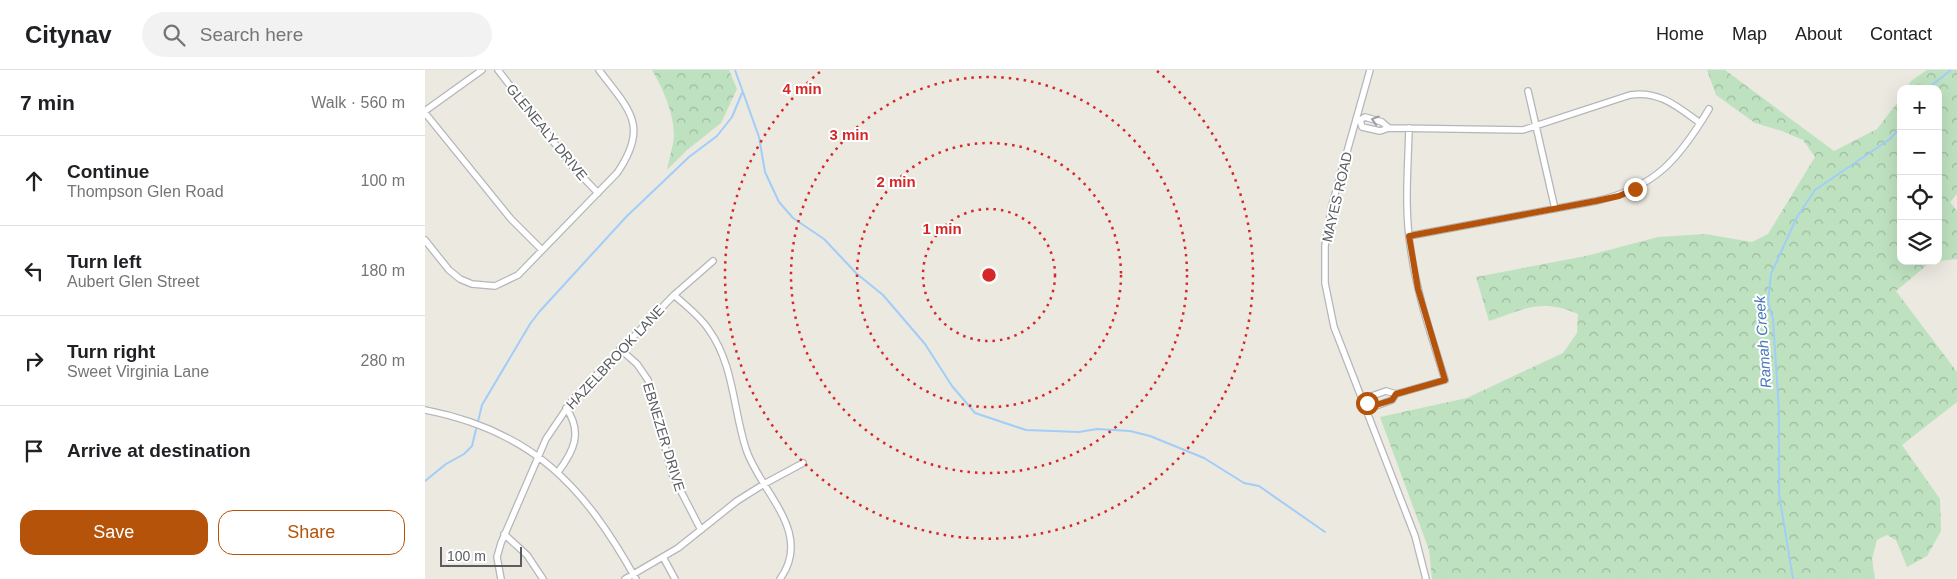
<!DOCTYPE html>
<meta charset="utf-8">
<style>
body{margin:0;font-family:Helvetica,sans-serif;background:#f2f2f2;color:#202124}
.controls{position:absolute;right:15px;top:15px;display:grid;overflow:hidden;border-radius:10px;box-shadow:0 5px 20px #0002}
.controls button{width:45px;height:45px;display:grid;place-items:center;padding:0;border:0;border-bottom:1px solid #e0e0e0;background:#fff;color:#202124;font:25px sans-serif}
.scale{position:absolute;left:15px;bottom:12px;width:82px;box-sizing:border-box;padding-left:5px;border:2px solid #595c60;border-top:0;font-size:14px;line-height:18px;white-space:nowrap;color:#595c60;-webkit-text-stroke:4px #fff;paint-order:stroke}
.stop{position:absolute;width:15px;height:15px;margin:-11px;border:4px solid #b45309;border-radius:50%;background:#fff}
.stop.end{background:#b45309;border-color:#fff;box-shadow:0 1px 5px #0008}
.list{margin:0;padding:0;list-style:none}
h2{display:flex;justify-content:space-between;align-items:center;height:65px;margin:0;padding:0 20px;font-size:21px}
h2 small{font-size:16px;font-weight:400;color:#757577}
.list li{display:grid;grid-template-columns:32px 1fr auto;gap:15px;align-items:center;box-sizing:border-box;height:90px;padding:0 20px;border-top:1px solid #e0e0e0}
.list b{display:block;font-size:19px;white-space:nowrap}
.list p{margin:0;font-size:16px;white-space:nowrap;color:#757577}
.list em{font-size:16px;font-style:normal;color:#757577}
.actions{display:flex;gap:10px;padding:15px 20px}
.actions a{flex:1;padding:11px 0;border:1px solid #b45309;border-radius:15px;text-align:center;font-size:18px;color:#b45309}
.actions .main{background:#b45309;color:#fff}
.icon{flex:none;width:28px;height:28px;fill:none;stroke:currentColor;stroke-width:2;stroke-linecap:round;stroke-linejoin:round}
.map{position:relative;flex:none;width:1532px;height:509px;overflow:hidden}
header{display:flex;align-items:center;gap:30px;box-sizing:border-box;height:70px;padding:0 25px;background:#fff;border-bottom:1px solid #e0e0e0}
header strong{font-size:24px}
nav{display:flex;gap:28px;margin-inline-start:auto;font-size:18px}
.search{width:350px;height:45px;background:#f2f2f2;display:flex;align-items:center;gap:12px;box-sizing:border-box;padding:0 18px;border-radius:28px;color:#757577;font-size:19px}
main{display:flex}
aside{flex:1;background:#fff}
.map>svg:first-child{display:block}
.forest{fill:url(#forest-crowns)}
.lines{fill:none;stroke-linecap:round;stroke-linejoin:round}
.stream{stroke:#a2cdf9;stroke-width:2}
.minor-casing{stroke:#b3b6ba;stroke-width:8}
.minor{stroke:#fff;stroke-width:5.5}
.oneway{stroke:#9b9da0}
.route{stroke:#b45309;stroke-width:6}
.ring{fill:none;stroke:#d62828;stroke-width:2.5;stroke-dasharray:2.5 5}
.labels{text-anchor:middle;stroke-width:4;stroke-linejoin:round;paint-order:stroke}
.street-label{font-size:14px;fill:#595c60;stroke:#fff}
.water-label{font-size:15px;font-style:italic;fill:#4778ba;stroke:#fff}
.centre{fill:#d62828;stroke:#fff;stroke-width:2.5}
.ring-label{font-size:15px;text-anchor:middle;font-weight:bold;fill:#d62828;stroke:#fff;stroke-width:4;stroke-linejoin:round;paint-order:stroke}
</style>
<header>
<strong>Citynav</strong>
<div class="search"><svg class="icon" aria-label="search" viewBox="0 0 24 24"><circle cx="10" cy="10" r="6"/><path d="M15 15l6 6"/></svg>Search here</div>
<nav><a>Home</a><a>Map</a><a>About</a><a>Contact</a></nav>
</header>
<main>
<aside>
<h2>7 min<small>Walk · 560 m</small></h2>
<ul class="list">
<li><svg class="icon" aria-label="ahead" viewBox="0 0 24 24"><path d="M12 20V5M6 11l6-6 6 6"/></svg><div><b>Continue</b><p>Thompson Glen Road</p></div><em>100 m</em></li>
<li><svg class="icon" aria-label="left" viewBox="0 0 24 24"><path d="M17 20v-9H6M10 6l-5 5 5 5"/></svg><div><b>Turn left</b><p>Aubert Glen Street</p></div><em>180 m</em></li>
<li><svg class="icon" aria-label="right" viewBox="0 0 24 24"><path d="M7 20v-9h11M14 6l5 5-5 5"/></svg><div><b>Turn right</b><p>Sweet Virginia Lane</p></div><em>280 m</em></li>
<li><svg class="icon" aria-label="arrive" viewBox="0 0 24 24"><path d="M6 21V4h12l-3 4 3 4H6"/></svg><div><b>Arrive at destination</b></div></li>
</ul>
<div class="actions"><a class="main">Save</a><a>Share</a></div>
</aside>
<div class="map">
<svg width="1532" height="509" viewBox="0 0 1532 509">
<defs>
<pattern id="forest-crowns" width="20" height="18" patternUnits="userSpaceOnUse" patternTransform="scale(1.25)"><rect width="20" height="18" fill="#bee2c0"/><path d="M2 6a3 3 0 1 1 6 0M12 15a3 3 0 1 1 6 0" fill="none" stroke="#9dba9f"/></pattern>
</defs>
<rect width="100%" height="100%" fill="#ebe9e0"/>
<path class="forest" d="M227,0H304L312,19L296,53L262,80L242,100C244,89 248,77 249,66C249,43 238,19 227,0Z
M1282,0H1300L1409,81L1452,59L1476,28V191H1512L1502,195L1471,221L1532,302V332L1477,375L1515,429L1516,461L1502,486L1482,497L1471,470L1462,465L1452,470L1447,489L1450,509H1007L1004,480L955,347L1042,328L1138,283L1152,263L1153,244C1116,228 1099,239 1064,251L1051,207L1161,186L1233,167L1280,164L1327,172L1343,164L1390,87L1378,70L1357,61L1330,53L1291,25Z
M1502,0H1532V124L1525,132L1532,141V189L1513,191V19H1481L1486,11Z"/>
<g class="lines">
<path class="stream" d="M310,0L334,67L340,102L354,132L368,148L399,169L432,204L458,225L500,274L527,316L550,343L601,360L654,362L672,359L705,361L725,366L779,388L819,413L834,416L900,462
M1502,19L1526,0
M0,411L21,394L39,384L47,376L57,335L105,254L115,241L201,147L264,87L292,66L307,47L317,23
M1368,509L1354,424V342L1348,249L1343,232L1346,204L1372,147L1390,120L1465,69L1476,57"/>
<defs>
<path id="minor" d="M73,0L148,97L173,123
M945,0L907,135L900,176V213L909,257L990,466L1001,509
M1103,21L1130,139
M0,41L57,0
M0,43L86,149L117,180
M931,49L935,50L940,47L957,52L964,58L955,61L937,57L935,50
M964,58L1098,60L1205,25C1234,20 1253,37 1275,53
M984,166L1171,131C1230,118 1254,89 1284,39
M0,170L24,200L35,209L47,214L70,216L93,205L192,103C225,55 204,40 174,0
M249,225C261,236 275,246 284,260C309,295 308,339 321,379C335,422 389,462 355,509
M195,279L212,294L223,310L247,404L276,460
M971,324L1020,310C1007,267 992,225 986,181C979,140 983,99 984,58
M939,334L942,333L944,327L961,321L971,324L967,330L948,337L942,333
M0,340C108,361 159,416 211,509
M133,402C149,381 158,362 141,338
M79,464L102,485L118,509
M238,487L250,509
M76,509L72,487L76,473L121,369L148,329L249,225L288,191
M200,509L253,478L312,431L339,414L378,393"/>
</defs>
<use href="#minor" class="minor-casing"/>
<use href="#minor" class="minor"/>
</g>
<defs><path id="oneway-chevron" d="M-2-3.5L2.5 0L-2 3.5" fill="none" stroke-width="1.6" stroke-linecap="round" stroke-linejoin="round" transform="scale(1.25)"/></defs>
<use class="oneway" href="#oneway-chevron" transform="translate(950 50) rotate(-163)"/>
<g class="lines">
<path class="route" d="M942,333L948,336L967,330L971,324L1020,310L993,219L984,166L1171,131L1194,126L1210,119"/>
</g>
<g class="ring">
<circle cx="564" cy="205" r="66"/>
<circle cx="564" cy="205" r="132"/>
<circle cx="564" cy="205" r="198"/>
<path d="M732 1A264 264 0 1 1 396 1"/>
</g>
<g class="labels">
<g class="street-label">
<text transform="translate(122 62) rotate(51)" y="5">GLENEALY DRIVE</text>
<text transform="translate(912 127) rotate(-77)" y="5">MAYES ROAD</text>
<text transform="translate(190 287) rotate(-47)" y="5">HAZELBROOK LANE</text>
<text transform="translate(239 367) rotate(73)" y="5">EBNEZER DRIVE</text>
</g>
<g class="water-label">
<text transform="translate(1338 272) rotate(-94)" y="5">Ramah Creek</text>
</g>
</g>
<circle cx="564" cy="205" r="8" class="centre"/>
<g class="ring-label">
<text x="377" y="24">4 min</text>
<text x="424" y="70">3 min</text>
<text x="471" y="117">2 min</text>
<text x="517" y="164">1 min</text>
</g>
</svg>
<div class="controls">
<button>+</button>
<button>−</button>
<button><svg class="icon" aria-label="locate" viewBox="0 0 24 24"><circle cx="12" cy="12" r="6"/><path d="M12 2v4M12 18v4M2 12h4M18 12h4"/></svg></button>
<button><svg class="icon" aria-label="layers" viewBox="0 0 24 24"><path d="M12 4l9 5-9 5-9-5zM3 14l9 5 9-5"/></svg></button>
</div>
<div class="scale">100 m</div>
<div class="stop" style="left:942px;top:333px"></div>
<div class="stop end" style="left:1210px;top:119px"></div>
</div>
</main>
